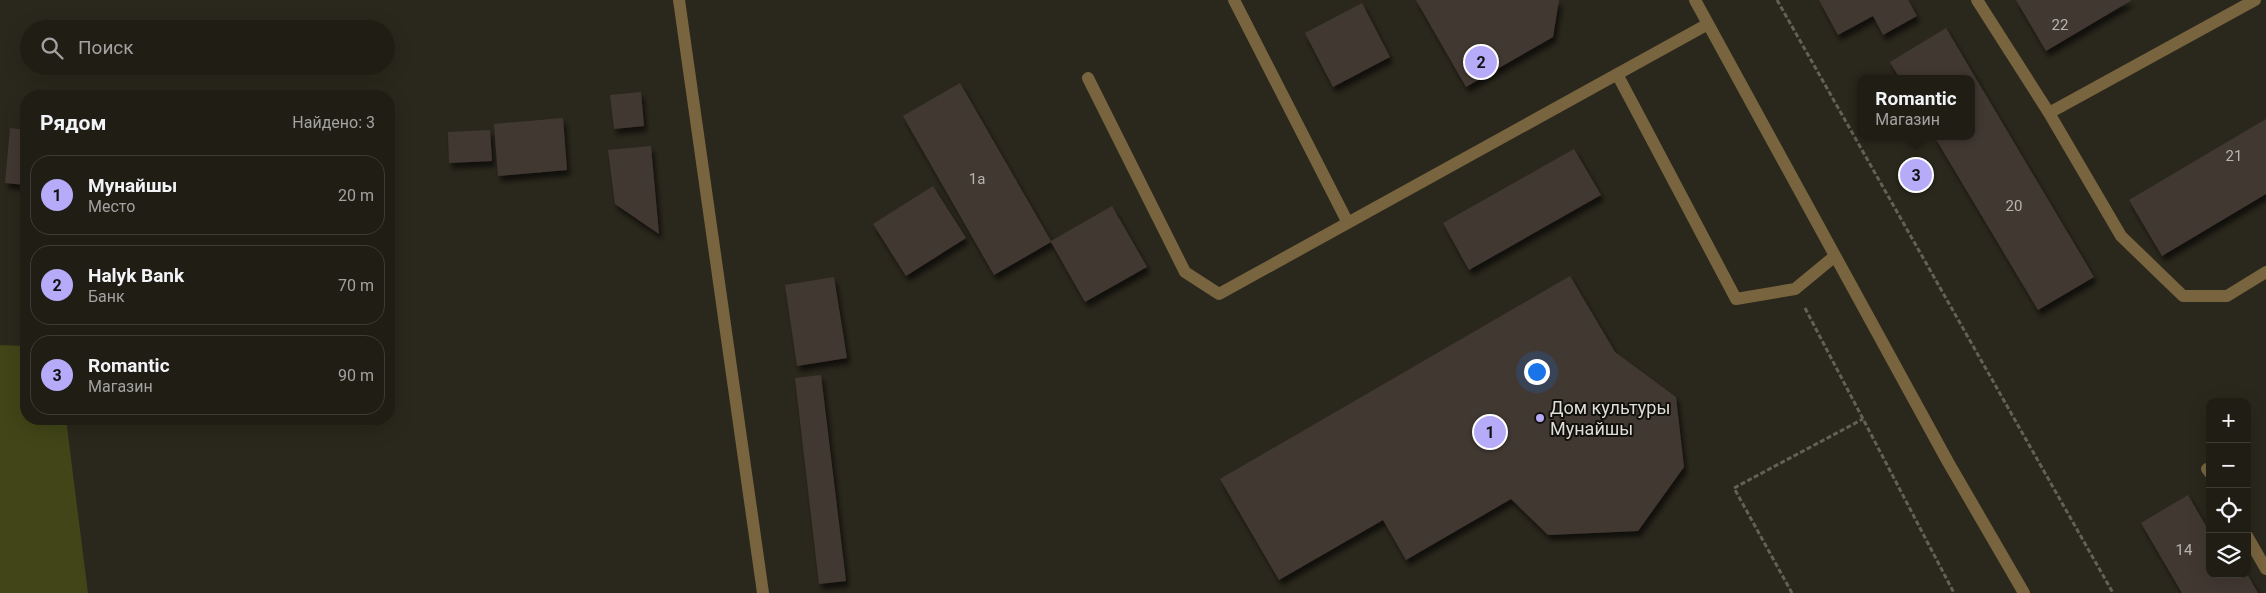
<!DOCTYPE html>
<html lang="ru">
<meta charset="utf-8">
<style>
body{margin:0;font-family:Roboto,sans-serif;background:#28261e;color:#f1f3f6}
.controls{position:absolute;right:15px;bottom:15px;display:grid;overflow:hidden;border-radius:10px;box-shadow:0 5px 20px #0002}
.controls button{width:45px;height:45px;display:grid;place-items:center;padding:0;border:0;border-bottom:1px solid #3d3b34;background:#201d15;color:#f1f3f6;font:25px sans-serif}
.you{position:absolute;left:1536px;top:371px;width:18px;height:18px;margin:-12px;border:4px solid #fff;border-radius:50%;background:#1a73e8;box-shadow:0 0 0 8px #1a73e833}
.badge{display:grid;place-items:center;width:32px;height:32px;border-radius:50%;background:#b6abf8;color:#111;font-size:16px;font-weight:700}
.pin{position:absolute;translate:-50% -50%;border:2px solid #fff;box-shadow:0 1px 5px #0006}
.popup{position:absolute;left:1857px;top:75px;width:118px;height:65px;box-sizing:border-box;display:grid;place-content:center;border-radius:10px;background:#201d15;filter:drop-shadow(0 1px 4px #0005);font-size:16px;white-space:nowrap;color:#a2a2a0}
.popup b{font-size:19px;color:#f1f3f6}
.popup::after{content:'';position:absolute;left:50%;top:100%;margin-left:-10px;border:10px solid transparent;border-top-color:#201d15}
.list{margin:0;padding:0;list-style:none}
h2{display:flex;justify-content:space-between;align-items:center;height:65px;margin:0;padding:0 20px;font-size:21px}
h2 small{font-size:16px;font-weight:400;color:#a2a2a0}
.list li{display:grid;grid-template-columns:32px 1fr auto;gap:15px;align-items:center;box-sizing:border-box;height:80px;margin:0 10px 10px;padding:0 10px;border:1px solid #3d3b34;border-radius:20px}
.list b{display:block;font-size:19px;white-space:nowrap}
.list p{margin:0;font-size:16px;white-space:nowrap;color:#a2a2a0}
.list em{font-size:16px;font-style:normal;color:#a2a2a0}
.icon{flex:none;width:28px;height:28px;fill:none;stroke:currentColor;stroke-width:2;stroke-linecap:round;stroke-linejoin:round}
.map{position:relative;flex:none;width:2266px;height:593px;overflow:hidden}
.search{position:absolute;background:#201d15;box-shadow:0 5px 20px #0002;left:20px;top:20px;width:375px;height:55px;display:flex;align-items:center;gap:12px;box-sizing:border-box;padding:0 18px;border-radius:28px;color:#a2a2a0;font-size:19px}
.panel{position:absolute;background:#201d15;box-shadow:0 5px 20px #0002;left:20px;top:90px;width:375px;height:335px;border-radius:20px}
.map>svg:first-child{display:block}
.green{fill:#414517}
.building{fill:#433733;filter:url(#shadow)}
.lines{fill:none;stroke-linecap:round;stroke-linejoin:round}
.path{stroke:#636057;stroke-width:3;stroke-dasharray:5 2.5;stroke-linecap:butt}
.minor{stroke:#78643e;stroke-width:12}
.poi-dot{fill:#b6abf8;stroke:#11100b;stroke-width:2}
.labels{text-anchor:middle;stroke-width:4;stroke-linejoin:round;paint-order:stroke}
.number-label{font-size:15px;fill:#b8b4ae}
.poi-label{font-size:18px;fill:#dfddd7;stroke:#11100b;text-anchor:start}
</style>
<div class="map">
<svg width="2266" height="593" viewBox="0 0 2266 593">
<defs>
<filter id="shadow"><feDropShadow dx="3" dy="5.5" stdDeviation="2.5" flood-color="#0009"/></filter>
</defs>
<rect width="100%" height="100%" fill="#2a271c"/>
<path class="green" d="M0,345L26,346V419H66L88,593H0Z"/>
<path class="building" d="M1416,0H1559L1553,37L1466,87Z
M1819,0H1908L1917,16L1883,35L1873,16L1838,35Z
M2016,0H2132L2046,51Z
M1362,3L1390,57L1333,87L1305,33Z
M1946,28L2094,277L2038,310L1934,136H1971V79H1900L1890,62Z
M960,83L1051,241L1112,206L1147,267L1085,302L1051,242L994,275L903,116Z
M641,92L644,126L614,129L610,95Z
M563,118L567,170L498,176L494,124Z
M2266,119V194L2162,256L2129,200Z
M10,128L26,130V185L5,183Z
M490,130L492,161L449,163L448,132Z
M651,146L659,234L615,204L608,150Z
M1574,149L1601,195L1469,270L1443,223Z
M933,186L966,238L906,276L873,224Z
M1570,276L1615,352L1676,397L1684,467L1638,531L1548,535L1511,499L1406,560L1383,520L1279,580L1220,479Z
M834,277L847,358L797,366L785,285Z
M821,375L846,581L819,584L795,378Z
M2188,495L2206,526L2210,524V574H2247L2258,593H2182L2141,523Z"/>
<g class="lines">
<path class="path" d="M1777,0L2113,593
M1805,308L1954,593
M1792,593L1734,488L1863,419"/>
<path class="minor" d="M679,0L763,593
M1234,0L1348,223
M1695,0L1948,462L2024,593
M1977,0L2049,113L2255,0
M1617,74L1736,299L1795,289L1835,256
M1088,78L1185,272L1219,294L1708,24
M2049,113L2121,236L2183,296H2227L2266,272
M2207,469L2210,473
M2247,536L2266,569"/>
</g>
<circle class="poi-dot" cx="1540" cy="418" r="5"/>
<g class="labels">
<g class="number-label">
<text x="2060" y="30">22</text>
<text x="2234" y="161">21</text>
<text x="977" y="184">1а</text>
<text x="2014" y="211">20</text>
<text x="2184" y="555">14</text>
</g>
<g class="poi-label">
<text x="1550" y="414">Дом культуры<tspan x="1550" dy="21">Мунайшы</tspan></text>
</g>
</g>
</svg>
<div class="controls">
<button>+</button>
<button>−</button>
<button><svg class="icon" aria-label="locate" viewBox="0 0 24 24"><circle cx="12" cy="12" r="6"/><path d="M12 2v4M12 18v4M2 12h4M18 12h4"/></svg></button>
<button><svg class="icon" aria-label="layers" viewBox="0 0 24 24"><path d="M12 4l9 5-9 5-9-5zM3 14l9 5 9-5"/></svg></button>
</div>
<div class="you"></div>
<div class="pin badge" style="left:1490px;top:432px">1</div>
<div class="pin badge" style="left:1481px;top:62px">2</div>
<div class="pin badge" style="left:1916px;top:175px">3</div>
<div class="popup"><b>Romantic</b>Магазин</div>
<div class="search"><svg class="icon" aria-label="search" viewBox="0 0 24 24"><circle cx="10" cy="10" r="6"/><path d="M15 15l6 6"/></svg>Поиск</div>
<section class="panel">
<h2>Рядом<small>Найдено: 3</small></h2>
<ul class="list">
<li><span class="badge">1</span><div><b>Мунайшы</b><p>Место</p></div><em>20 m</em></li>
<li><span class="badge">2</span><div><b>Halyk Bank</b><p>Банк</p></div><em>70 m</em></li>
<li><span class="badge">3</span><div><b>Romantic</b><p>Магазин</p></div><em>90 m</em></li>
</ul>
</section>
</div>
